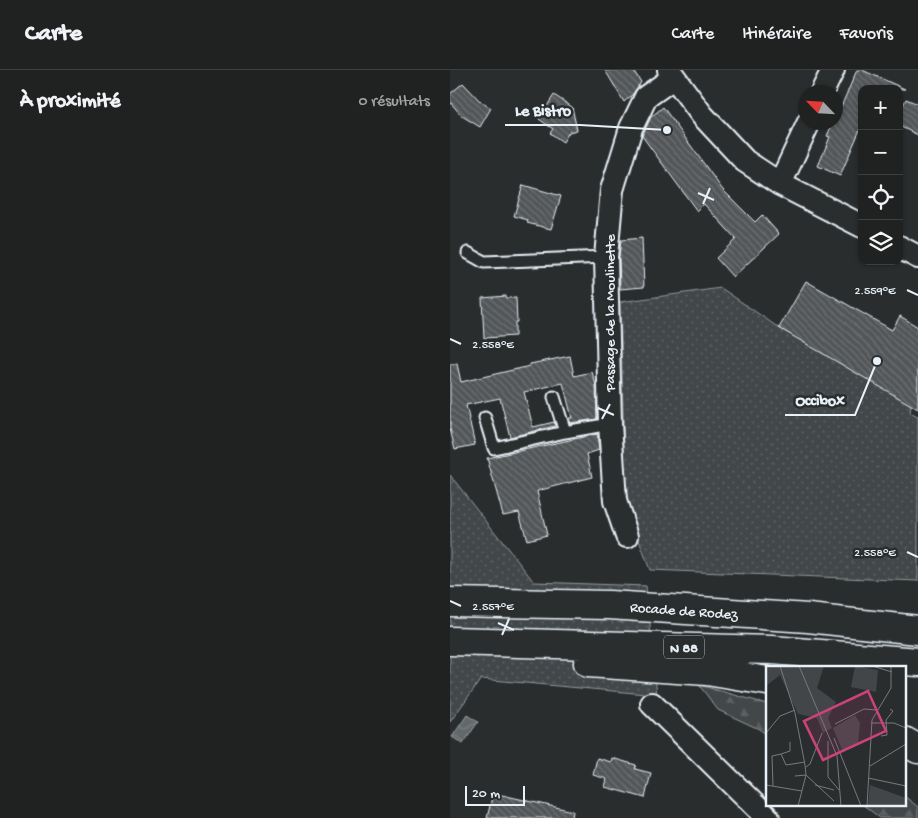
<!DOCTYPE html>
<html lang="fr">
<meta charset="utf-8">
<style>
body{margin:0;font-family:"Gochi Hand",sans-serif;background:#282a2a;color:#f1f3f6}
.controls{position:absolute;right:15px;top:15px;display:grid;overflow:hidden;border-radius:10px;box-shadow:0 1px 4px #0004}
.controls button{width:45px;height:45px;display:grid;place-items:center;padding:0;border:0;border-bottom:1px solid #3d3f40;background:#202222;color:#f1f3f6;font:25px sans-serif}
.compass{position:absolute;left:348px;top:15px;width:45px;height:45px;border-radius:50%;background:#202222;box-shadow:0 1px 4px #0004;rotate:295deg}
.scale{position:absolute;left:15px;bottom:12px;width:60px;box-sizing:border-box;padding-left:5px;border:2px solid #e8f1f8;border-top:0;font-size:14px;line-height:18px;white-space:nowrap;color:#e8f1f8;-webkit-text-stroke:4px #2a2d2e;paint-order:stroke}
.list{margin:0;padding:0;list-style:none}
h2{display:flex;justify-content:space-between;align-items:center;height:65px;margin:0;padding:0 20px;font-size:21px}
h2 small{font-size:16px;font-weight:400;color:#a2a4a5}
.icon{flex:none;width:28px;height:28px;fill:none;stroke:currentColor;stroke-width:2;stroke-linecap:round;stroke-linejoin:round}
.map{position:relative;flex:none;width:468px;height:748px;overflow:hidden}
header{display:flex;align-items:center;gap:30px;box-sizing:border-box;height:70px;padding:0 25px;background:#202222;border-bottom:1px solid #3d3f40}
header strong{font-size:24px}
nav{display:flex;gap:28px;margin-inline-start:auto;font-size:18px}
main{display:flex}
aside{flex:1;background:#202222}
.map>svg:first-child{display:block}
.grass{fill:url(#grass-dots);stroke:#959ca0}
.forest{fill:url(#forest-firs);stroke:#959ca0}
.water{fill:url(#water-waves);stroke:#989fa3}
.building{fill:url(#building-back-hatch);stroke:#e8f1f8}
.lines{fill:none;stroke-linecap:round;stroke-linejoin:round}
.service-casing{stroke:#e8f1f8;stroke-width:15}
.minor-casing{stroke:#e8f1f8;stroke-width:26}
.trunk-casing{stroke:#e8f1f8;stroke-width:31}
.service{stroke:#2a2d2e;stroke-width:11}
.minor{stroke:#2a2d2e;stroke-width:22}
.trunk{stroke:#2a2d2e;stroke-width:28}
.ticks{fill:none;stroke:#e8f1f8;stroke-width:2}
.labels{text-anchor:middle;stroke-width:5;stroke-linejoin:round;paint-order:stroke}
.shield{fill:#2a2d2e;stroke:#afb6bb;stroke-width:1}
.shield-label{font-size:14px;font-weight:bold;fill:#e8f1f8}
.street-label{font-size:15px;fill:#e8f1f8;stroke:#2a2d2e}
.inset-road{fill:none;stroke:#767b7f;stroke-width:1}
.view{fill:#ca437a;fill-opacity:0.15;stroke:#ca437a;stroke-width:2.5}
.inset-edge{fill:none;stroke:#e8f1f8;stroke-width:2.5}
.ticks-label{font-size:12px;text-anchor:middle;fill:#e8f1f8;stroke:#2a2d2e;stroke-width:5;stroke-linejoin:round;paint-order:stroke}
.leader{fill:none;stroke:#e8f1f8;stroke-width:2}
.callout-dot{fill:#e8f1f8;stroke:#2a2d2e;stroke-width:2}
.callout-label{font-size:16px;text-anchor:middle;font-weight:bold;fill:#e8f1f8;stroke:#2a2d2e;stroke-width:5;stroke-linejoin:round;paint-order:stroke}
</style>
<header>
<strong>Carte</strong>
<nav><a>Carte</a><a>Itinéraire</a><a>Favoris</a></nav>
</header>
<main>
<aside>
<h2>À proximité<small>0 résultats</small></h2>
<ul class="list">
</ul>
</aside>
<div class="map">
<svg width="468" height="748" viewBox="0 0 468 748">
<defs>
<pattern id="grass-dots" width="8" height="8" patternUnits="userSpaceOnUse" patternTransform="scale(1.25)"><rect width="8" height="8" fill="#424648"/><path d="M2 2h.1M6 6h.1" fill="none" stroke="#5d6163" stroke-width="1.8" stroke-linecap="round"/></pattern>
<pattern id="forest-firs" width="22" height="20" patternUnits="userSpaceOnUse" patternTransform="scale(1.25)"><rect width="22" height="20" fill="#424648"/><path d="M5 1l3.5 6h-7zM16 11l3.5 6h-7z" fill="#5d6163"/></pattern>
<pattern id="water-waves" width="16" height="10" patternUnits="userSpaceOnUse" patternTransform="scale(1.25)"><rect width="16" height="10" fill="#63686b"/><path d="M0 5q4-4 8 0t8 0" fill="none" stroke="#797e81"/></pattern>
<pattern id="building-back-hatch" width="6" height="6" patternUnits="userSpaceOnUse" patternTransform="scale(1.25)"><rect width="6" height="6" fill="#535759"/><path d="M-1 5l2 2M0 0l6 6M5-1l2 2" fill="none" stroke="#6c7072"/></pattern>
</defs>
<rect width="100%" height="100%" fill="#2a2d2e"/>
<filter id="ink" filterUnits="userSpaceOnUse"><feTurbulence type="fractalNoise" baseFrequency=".02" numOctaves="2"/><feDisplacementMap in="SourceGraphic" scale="10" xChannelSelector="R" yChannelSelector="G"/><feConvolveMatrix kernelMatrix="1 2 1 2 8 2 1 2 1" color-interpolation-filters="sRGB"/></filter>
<g filter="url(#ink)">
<path class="grass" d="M271,218L329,258L461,334L460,343L468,347V511L200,500L180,446L175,414L170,232Z
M0,405L84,512L196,516L207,625L31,609L0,652Z"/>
<path class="forest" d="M249,615L317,634V665L309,659L268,640Z
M454,726L468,737V748H430L412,734H454Z"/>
<path class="water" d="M17,645L28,652L13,674L2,667Z"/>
<path class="building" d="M155,0H183L191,12L182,25L174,32Z
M407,0H412L455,19H412V55L390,106L368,96L380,67L377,66L383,52H386V47L387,46Z
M13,13L30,31L41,38L30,57L12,46L0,32V24Z
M104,25L122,37L127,60L119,62L113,72L100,63L103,59L89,49Z
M456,29L468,34V65L449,56V44Z
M213,37L272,119L305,152L312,145L329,164L283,207L266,188L286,169L254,134L247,141L192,66L201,47Z
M73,115L111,126L101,159L77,153L78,150L64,146Z
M192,168L194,217L170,219L169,187L171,170Z
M356,211L442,260L450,246L468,257V339L329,258Z
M56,226V228H66L67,252H65V266L34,268L32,228Z
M120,286L124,306L142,302L146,315L147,349L120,353L119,348H122L113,313L74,322L83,357L104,352L105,356L60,367L50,328L16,335L25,375L5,379L0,359V294H7L11,312L80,296V294Z
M147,364L149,380L137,384L142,407L87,421L97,465L77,470L69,442L53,445L37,388Z
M147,688L161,692L162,688L186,695L185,699L201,703L195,728L155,717L157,709L143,705Z
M43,723L123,741L122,748H37Z"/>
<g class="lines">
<defs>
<path id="service" d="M18,183L34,192L156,187
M104,327L115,362
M35,348L44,378L115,362L160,354"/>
<path id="minor" d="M219,0L252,45L295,91L330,114L412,156
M372,22L383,0
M330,114L359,52
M449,177L468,187
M177,466L165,431L160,354L156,187L162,120L181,58L196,27L223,8
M202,634L318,748"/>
<path id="trunk" d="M0,532L159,535L358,548L468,560
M0,571L322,580L468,592
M138,593L257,601L317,611
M454,671L468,679"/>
</defs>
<use href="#service" class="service-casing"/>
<use href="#minor" class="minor-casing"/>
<use href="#trunk" class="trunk-casing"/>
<use href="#service" class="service"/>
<use href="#minor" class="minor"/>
<use href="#trunk" class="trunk"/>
</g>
</g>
<path class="ticks" d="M248,123L264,130M253,134L260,118M457,220L468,225M0,269L11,274M148,338L164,345M152,349L160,334M457,482L468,487M0,531L11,536M48,553L64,560M52,565L59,549"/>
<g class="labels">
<rect class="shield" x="214" y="565.5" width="40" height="23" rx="4"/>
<g class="shield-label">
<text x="234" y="582">N 88</text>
</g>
<g class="street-label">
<text transform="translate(159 243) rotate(-90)" y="5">Passage de la Moulinette</text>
<text transform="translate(234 540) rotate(4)" y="5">Rocade de Rodez</text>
</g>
</g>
<g transform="translate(316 596)">
<rect width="140" height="140" fill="#2a2d2e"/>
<path d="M0,0H58L51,22L70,36L62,52L66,62L57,67L51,52L32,48L14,9L0,20ZM89,0L112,4L110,26L85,21ZM89,49L94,57L92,77L77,86L67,62ZM104,119L140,132V140H102Z" fill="#424648"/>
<path class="inset-road" d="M14,0L29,47L39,99L40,109L32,140M33,0L71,90L75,140M106,0L126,6M105,57H128L140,62M69,58L98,43L110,44M0,67L14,50L29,44M115,70L121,69L120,54L127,45L124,43M68,72L95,140M62,75V111L73,124M15,88L24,85V76M104,100L140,78M40,101L44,98L56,67M29,110L40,109L68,135M102,112L140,120M0,119L36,125M49,119L68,124M7,120L6,90L15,88L20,99L39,96M101,140L106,54L125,22V0"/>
<path class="view" d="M102,25L120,65L57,94L38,55Z"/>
<rect width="140" height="140" class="inset-edge"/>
</g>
<g class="ticks-label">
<text x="425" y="224">2.559°E</text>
<text x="43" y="278">2.558°E</text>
<text x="425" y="486">2.558°E</text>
<text x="43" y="540">2.557°E</text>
</g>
<path class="leader" d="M217 60L130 55H55M427 291L405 345H335"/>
<g class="callout-dot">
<circle cx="217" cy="60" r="5"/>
<circle cx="427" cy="291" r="5"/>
</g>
<g class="callout-label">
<text x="93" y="45">Le Bistro</text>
<text x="370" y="335">Occibox</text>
</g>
</svg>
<div class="controls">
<button>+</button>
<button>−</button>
<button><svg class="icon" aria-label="locate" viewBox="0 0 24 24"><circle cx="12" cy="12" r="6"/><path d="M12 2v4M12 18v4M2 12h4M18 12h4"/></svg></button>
<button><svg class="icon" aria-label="layers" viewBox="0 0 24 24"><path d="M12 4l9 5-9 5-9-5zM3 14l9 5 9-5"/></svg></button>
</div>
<svg class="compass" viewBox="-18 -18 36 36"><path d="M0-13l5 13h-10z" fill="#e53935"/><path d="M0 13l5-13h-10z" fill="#a2a4a5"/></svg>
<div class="scale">20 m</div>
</div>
</main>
